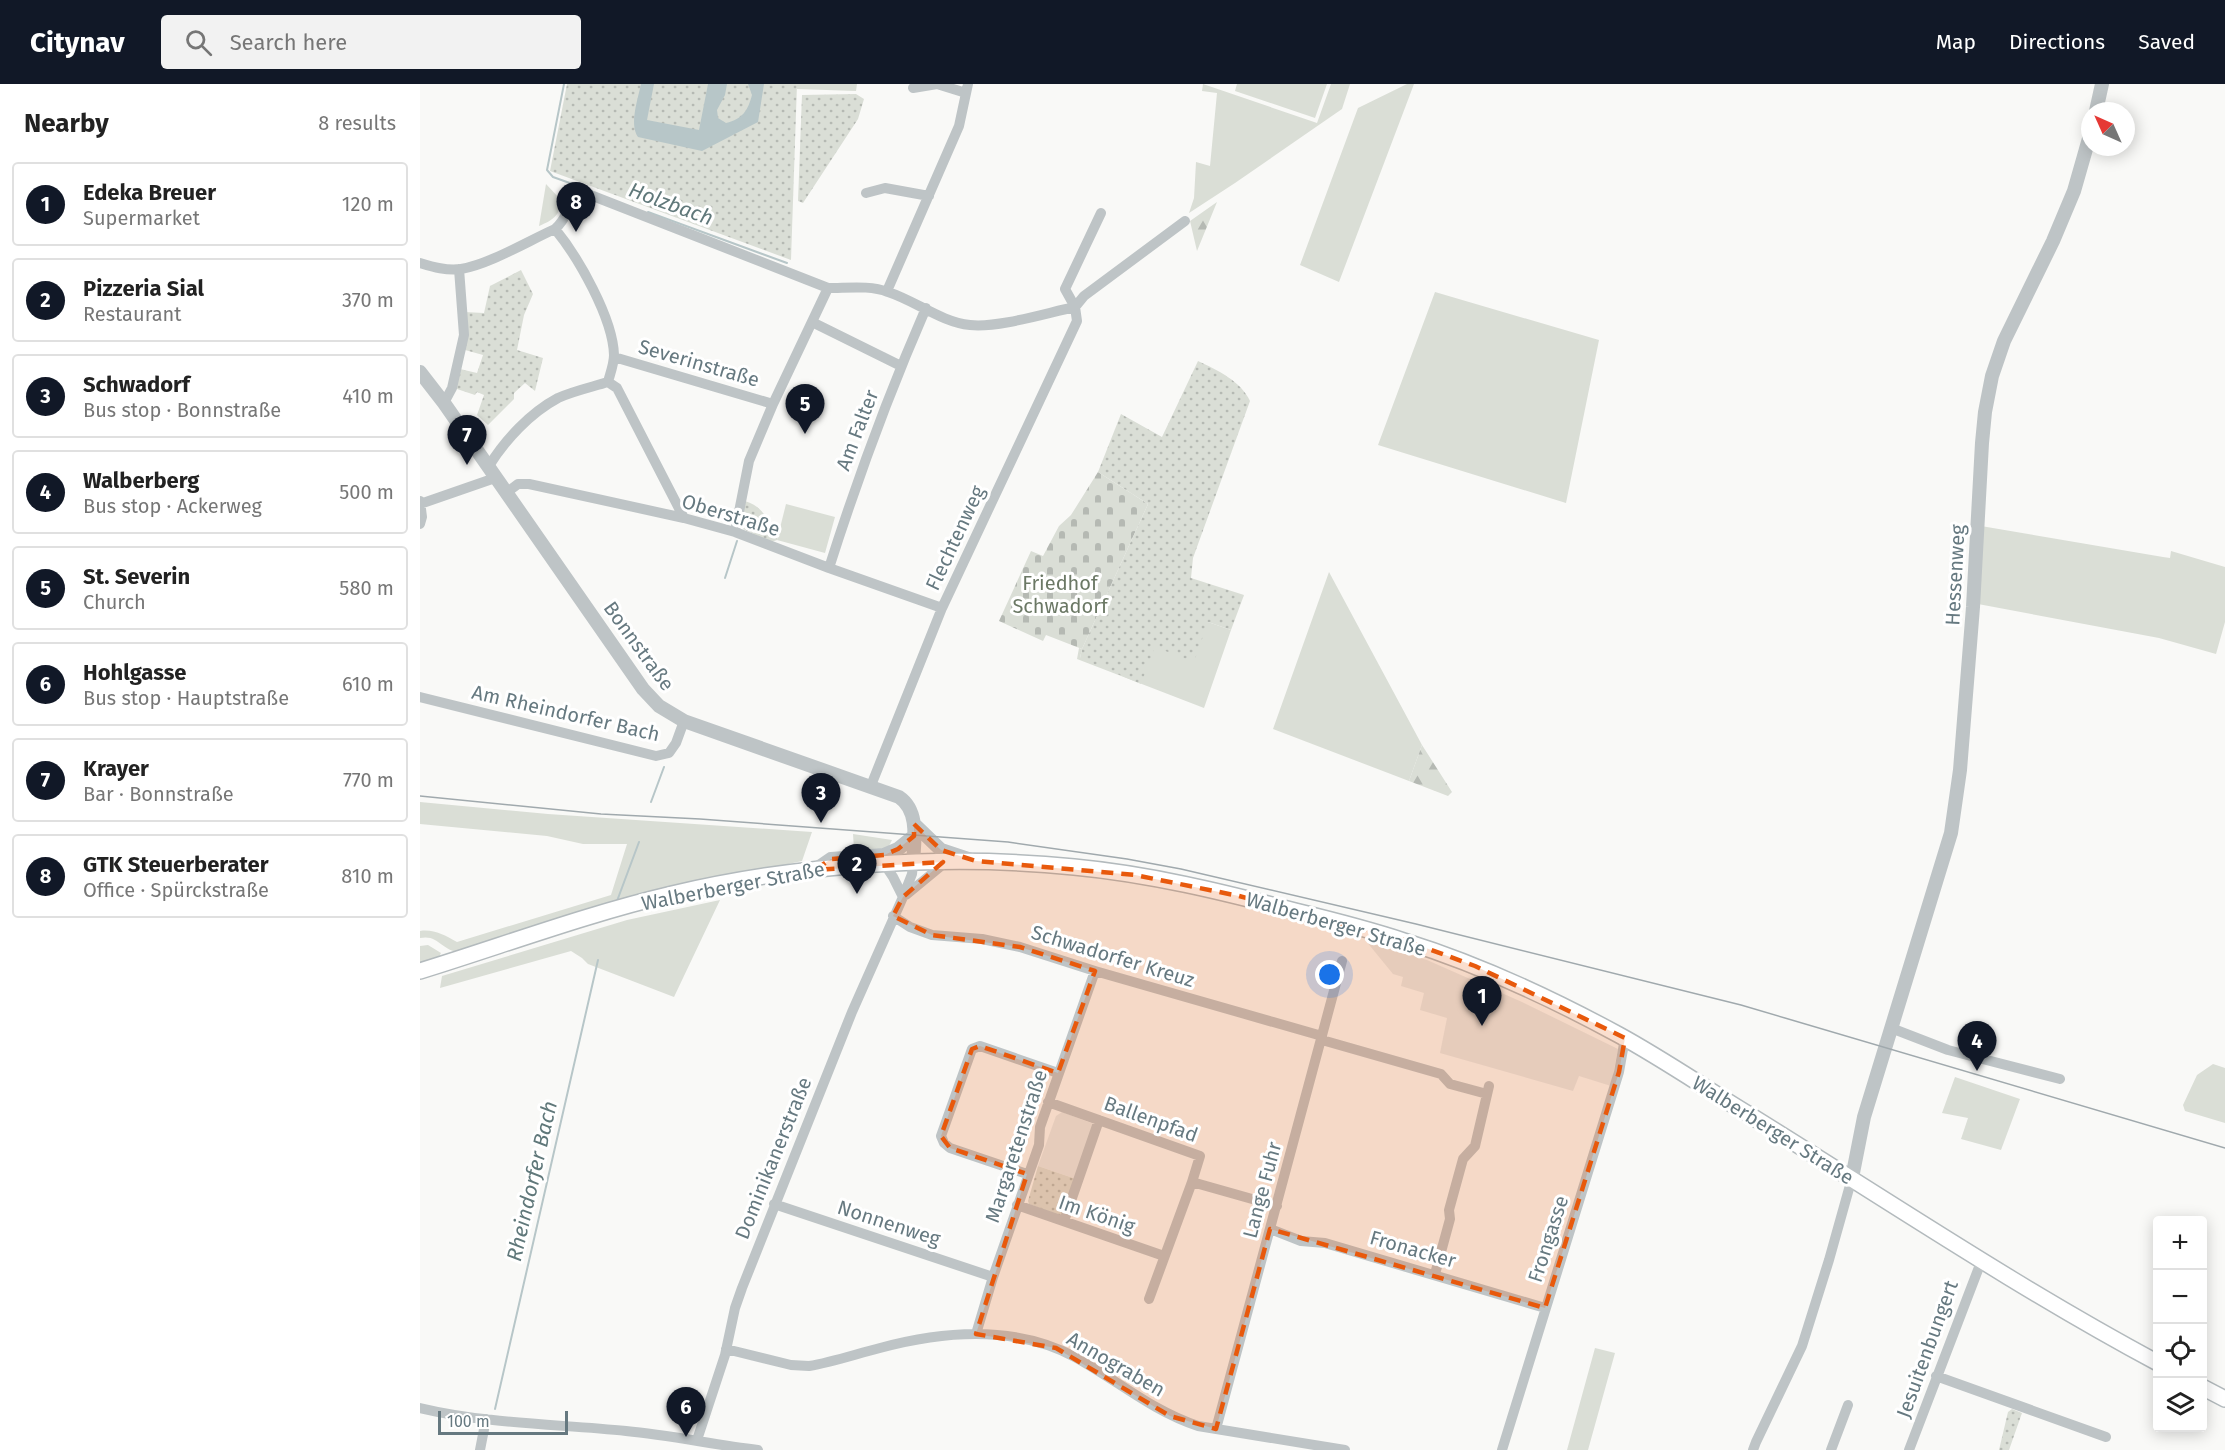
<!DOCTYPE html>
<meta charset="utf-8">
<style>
body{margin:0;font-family:"Fira Sans",sans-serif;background:#f2f2f2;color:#222}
.controls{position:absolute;right:18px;bottom:18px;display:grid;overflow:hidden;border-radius:6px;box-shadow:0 3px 15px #0003}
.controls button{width:54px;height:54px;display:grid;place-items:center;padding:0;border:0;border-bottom:2px solid #e0e0e0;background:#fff;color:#222;font:30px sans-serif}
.compass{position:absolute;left:1661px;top:18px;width:54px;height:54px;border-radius:50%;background:#fff;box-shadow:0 3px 15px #0003;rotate:315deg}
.scale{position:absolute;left:18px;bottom:15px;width:130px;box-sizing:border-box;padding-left:6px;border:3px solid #667980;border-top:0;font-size:16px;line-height:21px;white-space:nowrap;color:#667980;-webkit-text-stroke:4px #fff;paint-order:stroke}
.you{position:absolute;left:910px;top:891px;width:21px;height:21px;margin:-15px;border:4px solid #fff;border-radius:50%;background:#1a73e8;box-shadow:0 0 0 9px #1a73e833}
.badge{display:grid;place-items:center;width:39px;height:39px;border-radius:50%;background:#111827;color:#fff;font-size:20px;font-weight:700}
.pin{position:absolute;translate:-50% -50px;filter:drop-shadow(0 2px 3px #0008)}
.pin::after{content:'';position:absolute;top:32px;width:21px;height:18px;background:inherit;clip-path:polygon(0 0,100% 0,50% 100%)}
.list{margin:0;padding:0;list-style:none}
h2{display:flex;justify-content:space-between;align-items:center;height:78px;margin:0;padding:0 24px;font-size:26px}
h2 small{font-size:20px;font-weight:400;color:#767676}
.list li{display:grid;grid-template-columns:39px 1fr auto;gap:18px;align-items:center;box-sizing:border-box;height:84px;margin:0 12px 12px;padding:0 12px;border:2px solid #e0e0e0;border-radius:6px}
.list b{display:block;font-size:22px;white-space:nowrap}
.list p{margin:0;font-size:20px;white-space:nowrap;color:#767676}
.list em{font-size:20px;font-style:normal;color:#767676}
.icon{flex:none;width:33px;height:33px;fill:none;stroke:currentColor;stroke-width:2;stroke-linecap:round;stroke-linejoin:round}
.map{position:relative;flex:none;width:1805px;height:1366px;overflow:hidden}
header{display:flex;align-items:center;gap:36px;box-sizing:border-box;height:84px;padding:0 30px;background:#111827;color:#fff}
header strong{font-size:28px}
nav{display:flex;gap:33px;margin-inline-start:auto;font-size:21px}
.search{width:420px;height:54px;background:#f2f2f2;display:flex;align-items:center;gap:15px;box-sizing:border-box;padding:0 21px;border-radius:6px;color:#767676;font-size:22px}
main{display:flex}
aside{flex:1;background:#fff}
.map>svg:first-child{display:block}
.built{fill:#e7e9e8}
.grass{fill:#daded6}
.forest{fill:url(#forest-firs)}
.cemetery{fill:url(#cemetery-stones)}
.park{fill:url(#park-dots)}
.water{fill:#b7c6c8}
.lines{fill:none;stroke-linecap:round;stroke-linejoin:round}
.stream{stroke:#b7c6c8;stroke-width:2}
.secondary-casing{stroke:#b3babd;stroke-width:18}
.minor{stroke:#bec4c6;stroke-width:10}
.tertiary{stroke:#bec4c6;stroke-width:14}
.secondary{stroke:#fff;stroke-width:15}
.tram{stroke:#a0a9ad;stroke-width:1.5}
.marked{fill:#e8590c;fill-opacity:0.2;stroke:#e8590c;stroke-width:4.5;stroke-dasharray:12 8;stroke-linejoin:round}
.labels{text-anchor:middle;stroke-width:6;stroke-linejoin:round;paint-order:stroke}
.street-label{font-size:20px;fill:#667980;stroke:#fff}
.park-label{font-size:20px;fill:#6b7865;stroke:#fff}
.water-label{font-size:21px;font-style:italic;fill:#60787a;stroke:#fff}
</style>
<header>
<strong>Citynav</strong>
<div class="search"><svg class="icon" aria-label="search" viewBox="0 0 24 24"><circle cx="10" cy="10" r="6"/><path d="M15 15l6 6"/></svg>Search here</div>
<nav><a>Map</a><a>Directions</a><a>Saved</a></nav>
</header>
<main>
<aside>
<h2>Nearby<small>8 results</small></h2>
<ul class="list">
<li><span class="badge">1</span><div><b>Edeka Breuer</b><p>Supermarket</p></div><em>120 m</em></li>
<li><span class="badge">2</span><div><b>Pizzeria Sial</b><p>Restaurant</p></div><em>370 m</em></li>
<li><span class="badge">3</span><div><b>Schwadorf</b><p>Bus stop · Bonnstraße</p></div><em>410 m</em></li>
<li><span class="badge">4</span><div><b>Walberberg</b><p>Bus stop · Ackerweg</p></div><em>500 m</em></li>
<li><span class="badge">5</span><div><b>St. Severin</b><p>Church</p></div><em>580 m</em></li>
<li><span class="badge">6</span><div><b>Hohlgasse</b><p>Bus stop · Hauptstraße</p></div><em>610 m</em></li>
<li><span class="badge">7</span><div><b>Krayer</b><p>Bar · Bonnstraße</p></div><em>770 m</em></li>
<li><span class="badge">8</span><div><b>GTK Steuerberater</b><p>Office · Spürckstraße</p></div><em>810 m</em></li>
</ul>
</aside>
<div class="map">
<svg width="1805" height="1366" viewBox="0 0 1805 1366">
<defs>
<pattern id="forest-firs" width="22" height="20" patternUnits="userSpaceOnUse" patternTransform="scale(1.5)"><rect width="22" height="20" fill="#daded6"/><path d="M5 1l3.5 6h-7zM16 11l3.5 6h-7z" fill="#b5b9b3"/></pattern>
<pattern id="cemetery-stones" width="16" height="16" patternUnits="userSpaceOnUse" patternTransform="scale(1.5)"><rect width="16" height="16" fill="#daded6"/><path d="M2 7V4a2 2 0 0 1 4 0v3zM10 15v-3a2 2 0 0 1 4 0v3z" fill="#b5b9b3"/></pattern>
<pattern id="park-dots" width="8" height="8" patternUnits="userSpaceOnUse" patternTransform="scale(1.5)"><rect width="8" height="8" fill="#daded6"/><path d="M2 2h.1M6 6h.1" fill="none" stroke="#b5b9b3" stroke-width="1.8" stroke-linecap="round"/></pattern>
</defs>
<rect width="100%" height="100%" fill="#f9f9f7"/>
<path class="built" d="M946,857L1007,876L1102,918L1198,965L1191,1002L1159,992L1153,1007L1020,969L1027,934L1000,926L1004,909L981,902L983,893L973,890Z
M642,1028L674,1040L656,1095L618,1082L636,1032Z"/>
<path class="grass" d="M377,0H437L436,7L377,5Z
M783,0L897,39L911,0H930L922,25L815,99L769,129L774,114L776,78L790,82L797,9L782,7Z
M817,0H907L895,34L815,7Z
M987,0H994L919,198L880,181L938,24Z
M126,100L141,116C140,132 133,136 119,142Z
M1015,208L1179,256L1146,419L958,361Z
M366,420L415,433L405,469L357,456Z
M1561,442L1743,473L1750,474L1751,467L1805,483V538L1796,570L1739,554L1558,520Z
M909,488L1002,661L989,697L853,645Z
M788,538L811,546L784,624L657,575L659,564L662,565L660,574L735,563Z
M0,718L128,730L392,748L382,777L243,807L40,868C21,867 19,850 0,854V847C14,845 24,851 37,858L191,811L207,760H163L127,752L0,740Z
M433,750L472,756L468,764L441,767L434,765Z
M300,816L254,913L168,880L162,874L151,867L20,904L22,892L207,836Z
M8,861L21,869L18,875L0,881V862Z
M1793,980L1805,984V1039L1765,1027L1763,1021L1777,991Z
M1535,993L1600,1015L1581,1066L1541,1055L1548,1034L1522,1029Z
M1175,1264L1195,1269L1168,1366H1147Z"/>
<path class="forest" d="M797,118L777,167L770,137Z
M1002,661L1032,708L1028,712L989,697Z"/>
<path class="cemetery" d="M678,388L728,420L662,565L626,551L623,557L579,537L611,467L623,472L639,442L651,431Z"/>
<path class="park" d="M147,0H377L371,176L130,87Z
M436,10L444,15L438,35L383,119L378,117L382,11Z
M101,186L113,210L104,231L97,266L123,274L115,307L105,299L94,309V315L68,341L57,331L64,311L57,308L55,311L34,304L40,285L57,289L63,271L45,266L44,228L64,229L70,202Z
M778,277C797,286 821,297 830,317L773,474L771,494L824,511L811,546L788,538L774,578L735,563L721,600L660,574L662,565L728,420L678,388L701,330L742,353Z
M325,417C340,422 348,431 349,447L358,450L357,456L351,458L323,445L321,440Z
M618,1082L656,1095L641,1132L609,1120L608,1117Z
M1592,1325L1602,1329L1589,1366H1579L1588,1328Z"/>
<path class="water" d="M221,0H234L227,36L279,46L288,0H307L305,11L297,26L298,34L306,39C323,35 328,26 332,11L328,0H344L338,38L282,67L218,53C209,40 218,15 221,0Z"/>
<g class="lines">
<path class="stream" d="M144,0L127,86L133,93L172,107
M228,128L367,179
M305,494L317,457
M231,718L244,683
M197,817L219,758
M75,1325L178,876"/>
<defs>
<path id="secondary" d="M0,887C84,861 167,830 252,810C378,780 525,770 654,783C729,790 803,808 875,827C912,836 948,845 984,857C1058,880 1131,914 1199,951C1243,975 1285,1004 1328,1030C1464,1114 1596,1203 1738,1279
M1782,1303L1805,1315"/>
</defs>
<use href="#secondary" class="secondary-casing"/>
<path class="minor" d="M493,4L517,0L546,9
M446,109L465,104L509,112
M135,145C158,173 193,234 194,271C194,280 190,290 188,298
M0,179C13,183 27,187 41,185C70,180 108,157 135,145C155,127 141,115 173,112L408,204C428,204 450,201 468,208C496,217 521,238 550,241C579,244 626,229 655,223L664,212L765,137
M467,207L539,42L548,0
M392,238L481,282
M194,273L353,320
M188,298L197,304L264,434
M24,319L32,304L44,251L39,185
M69,382C85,356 110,329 138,314C153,307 172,303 188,298
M86,409L98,400H109L264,434L315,448L409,484L522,524
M0,417L2,433L0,440
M0,420L75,394
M315,448L329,377L353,320L408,204
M409,484C437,396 469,309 506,224
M0,613L236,672L249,669L256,659L264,637
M450,704L522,524L657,237L655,223L645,205L681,129
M465,781L473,793L483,813
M486,811L526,778
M473,832L490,843L512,851L562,855L600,863L675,887L902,952
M1471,944L1528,966L1640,995
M902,956L1021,990L1030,1000L1067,1010
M628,1018L780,1072L772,1098L857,1122
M607,1090L530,1064L524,1059L521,1052L552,965L560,962L638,989
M354,1120L573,1193
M597,1121L744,1172
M644,1137L679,1036
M850,1145L881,1157L905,1159L1125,1224
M1015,1190L1030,1135L1029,1126L1043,1075L1055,1062L1069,1002
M729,1215L772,1098
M556,1250L573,1193L619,1061L620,1043L675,887
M306,1265L371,1281L389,1282C413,1278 436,1270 460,1264C523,1247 595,1241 655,1273C697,1296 732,1327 778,1342L925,1366
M1516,1292L1686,1353
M0,1324C67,1340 138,1340 206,1347C251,1351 294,1361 338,1366
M796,1345L922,877
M277,1356L305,1271L315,1224L322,1204L432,928L483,813L492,790L493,780
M60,1366L66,1335
M1082,1366L1199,988L1205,954
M1333,1366L1336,1358L1382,1262L1409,1176L1432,1094
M1411,1366L1428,1321
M1489,1366L1561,1178"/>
<path class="tertiary" d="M1676,27L1682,0
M0,288L24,319L223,605L239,622L264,637L479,713C500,727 494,758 493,780
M494,740L521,766L551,776
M395,786L411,775L464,771L478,765L494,752
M1432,1094L1444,1033L1531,749L1540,686L1553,523L1562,359L1565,328L1572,292L1584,257L1633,157L1654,107L1670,51"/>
<use href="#secondary" class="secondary"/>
<path class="tram" d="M0,712L181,730L280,735L588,758L707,775L761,785L996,840L1321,921L1805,1064"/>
</g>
<path class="marked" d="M494,740L521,766L556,777L715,791L819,812L987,857L1055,882L1205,954L1199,988L1125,1224L850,1145L796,1345L750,1332L636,1264L556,1250L607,1090L530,1064L521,1052L552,965L560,962L638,989L675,887L600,863L512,851L473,832L483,813L523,778L395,786L411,775L464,771L478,765L494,752Z"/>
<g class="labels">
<g class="street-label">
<text transform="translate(279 279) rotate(16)" y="7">Severinstraße</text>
<text transform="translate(437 346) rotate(-69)" y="7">Am Falter</text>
<text transform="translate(311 431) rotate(17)" y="7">Oberstraße</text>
<text transform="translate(535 454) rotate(-65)" y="7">Flechtenweg</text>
<text transform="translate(1535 491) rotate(-87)" y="7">Hessenweg</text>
<text transform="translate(219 562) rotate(54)" y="7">Bonnstraße</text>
<text transform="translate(146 629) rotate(13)" y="7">Am Rheindorfer Bach</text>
<text transform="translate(313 802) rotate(-11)" y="7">Walberberger Straße</text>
<text transform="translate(916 840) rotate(16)" y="7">Walberberger Straße</text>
<text transform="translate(693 872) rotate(17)" y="7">Schwadorfer Kreuz</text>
<text transform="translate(731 1035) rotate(20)" y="7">Ballenpfad</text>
<text transform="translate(1353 1046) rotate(32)" y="7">Walberberger Straße</text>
<text transform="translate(596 1062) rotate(-72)" y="7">Margaretenstraße</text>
<text transform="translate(353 1074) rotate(-68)" y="7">Dominikanerstraße</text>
<text transform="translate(842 1106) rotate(-75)" y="7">Lange Fuhr</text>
<text transform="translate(677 1130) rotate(19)" y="7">Im König</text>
<text transform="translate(469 1139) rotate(18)" y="7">Nonnenweg</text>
<text transform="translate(1128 1155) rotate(-72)" y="7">Frongasse</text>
<text transform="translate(993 1165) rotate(16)" y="7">Fronacker</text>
<text transform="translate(1507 1265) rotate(-70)" y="7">Jesuitenbungert</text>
<text transform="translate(696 1280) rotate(30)" y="7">Annograben</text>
</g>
<g class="park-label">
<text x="640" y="506">Friedhof<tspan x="640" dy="23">Schwadorf</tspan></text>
</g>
<g class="water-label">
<text transform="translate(251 120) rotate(20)" y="7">Holzbach</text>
<text transform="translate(112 1097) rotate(-77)" y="7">Rheindorfer Bach</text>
</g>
</g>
</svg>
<div class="controls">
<button>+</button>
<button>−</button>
<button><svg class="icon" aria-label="locate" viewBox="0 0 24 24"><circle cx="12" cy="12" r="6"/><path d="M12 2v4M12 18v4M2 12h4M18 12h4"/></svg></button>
<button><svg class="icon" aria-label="layers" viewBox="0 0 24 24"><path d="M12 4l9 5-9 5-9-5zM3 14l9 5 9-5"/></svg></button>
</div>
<svg class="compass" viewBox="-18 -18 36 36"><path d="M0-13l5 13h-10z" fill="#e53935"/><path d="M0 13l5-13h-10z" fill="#767676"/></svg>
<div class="scale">100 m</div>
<div class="you"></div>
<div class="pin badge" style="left:1062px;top:942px">1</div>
<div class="pin badge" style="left:437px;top:810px">2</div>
<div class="pin badge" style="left:401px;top:739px">3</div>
<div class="pin badge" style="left:1557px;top:987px">4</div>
<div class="pin badge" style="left:385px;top:350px">5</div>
<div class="pin badge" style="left:266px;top:1353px">6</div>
<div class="pin badge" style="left:47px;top:381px">7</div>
<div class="pin badge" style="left:156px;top:148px">8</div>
</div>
</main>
